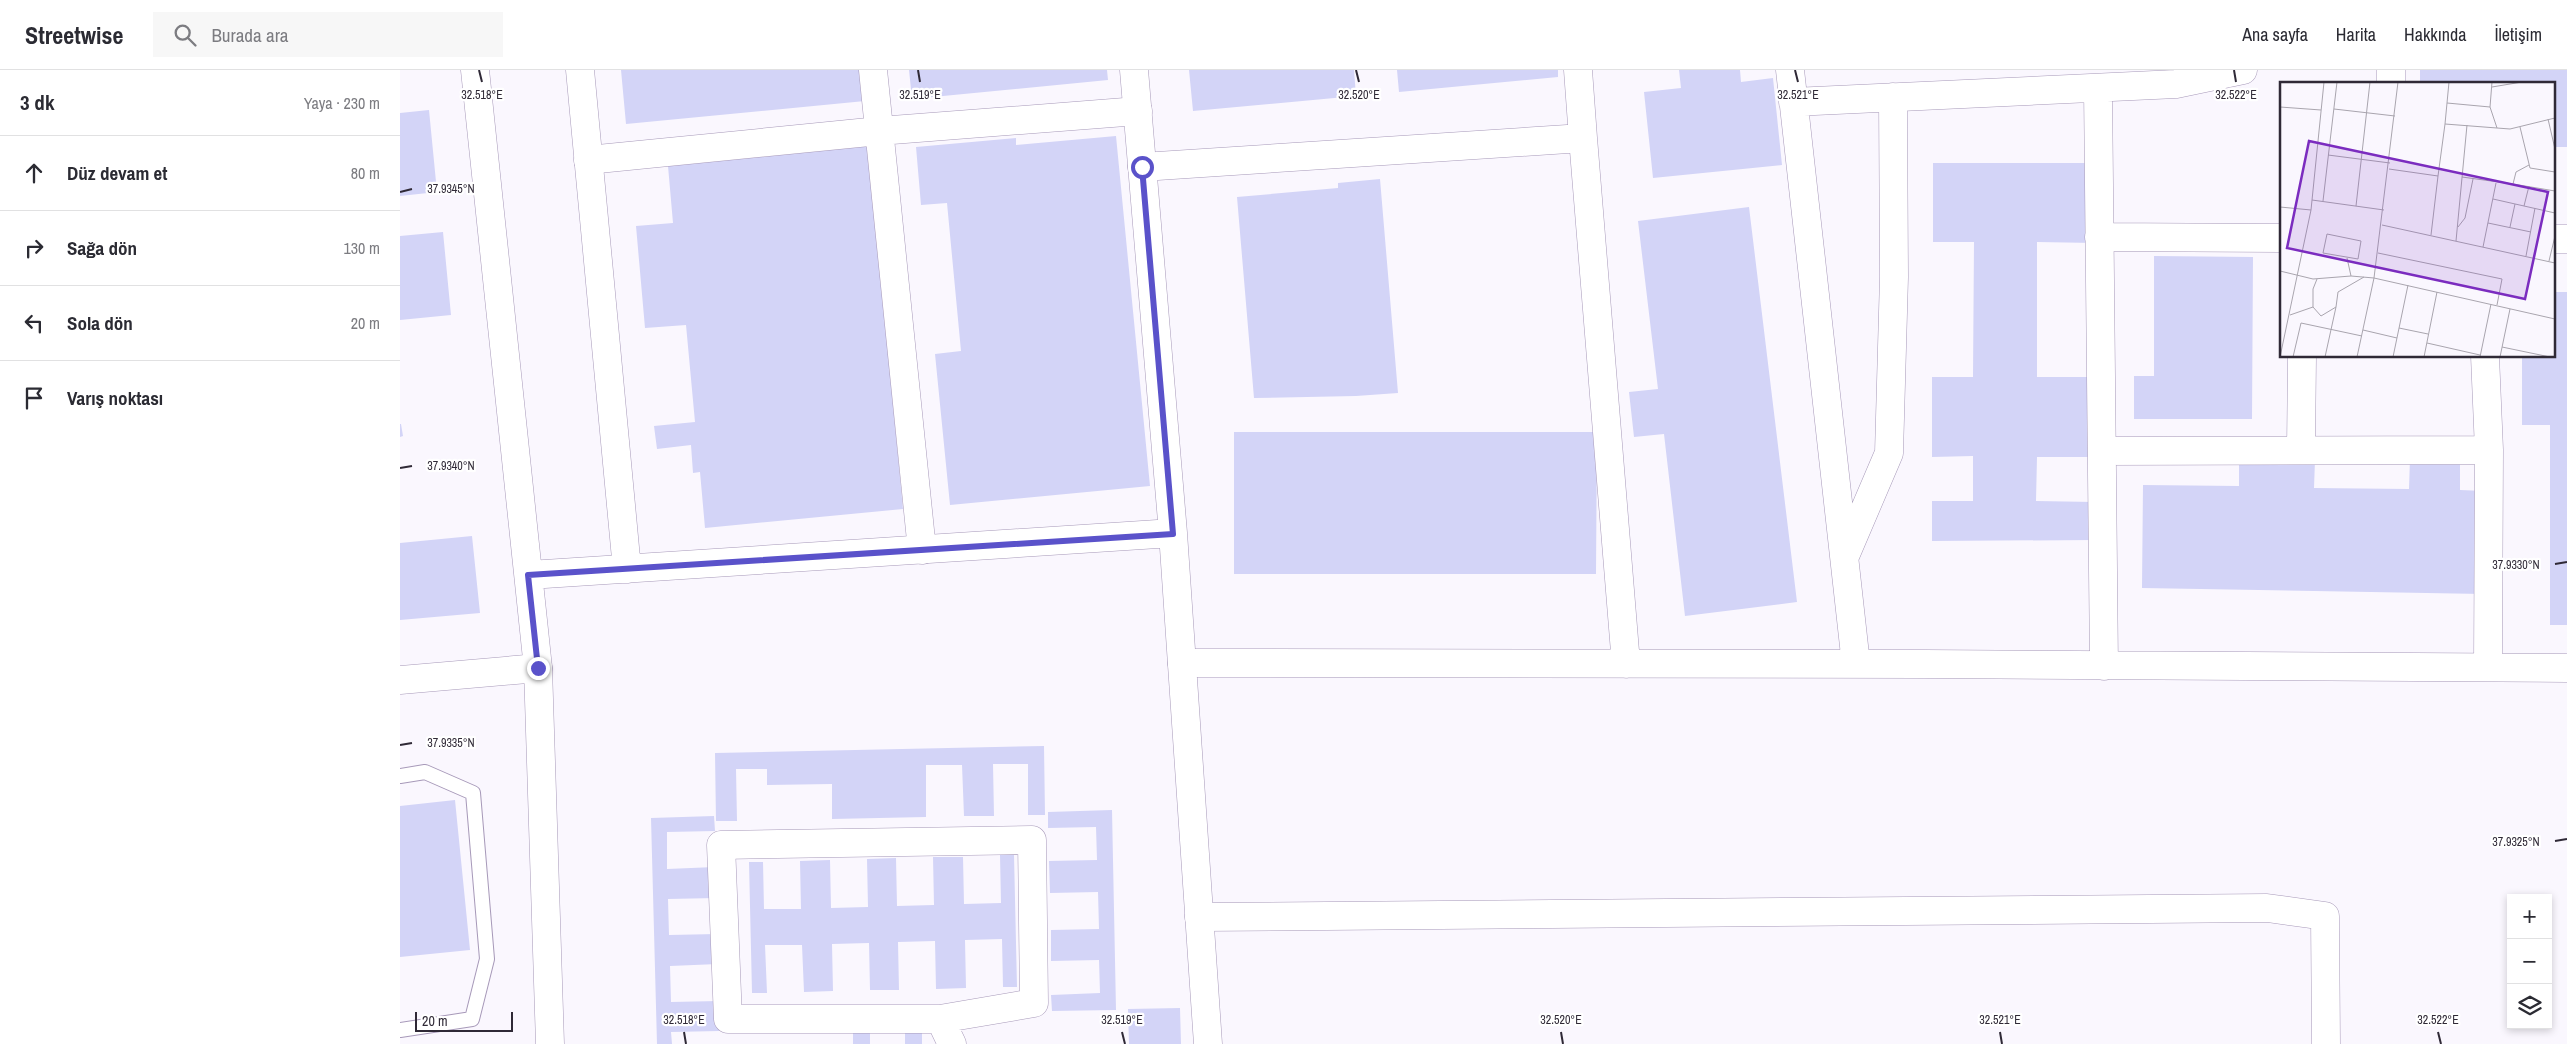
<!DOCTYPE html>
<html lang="tr">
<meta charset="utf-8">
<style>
body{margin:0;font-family:"Archivo Narrow",sans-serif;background:#f7f7f7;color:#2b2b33}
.controls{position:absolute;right:15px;bottom:15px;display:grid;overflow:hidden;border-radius:0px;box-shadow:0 2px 8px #0003}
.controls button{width:45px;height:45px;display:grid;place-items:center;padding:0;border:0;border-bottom:1px solid #e1e1e2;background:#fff;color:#2b2b33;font:25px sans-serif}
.scale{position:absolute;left:15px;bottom:12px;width:98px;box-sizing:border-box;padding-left:5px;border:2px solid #2f2936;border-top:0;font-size:14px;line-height:18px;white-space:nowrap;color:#2f2936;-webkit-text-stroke:4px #fff;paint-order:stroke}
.stop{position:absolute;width:15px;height:15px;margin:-11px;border:4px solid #5a52ca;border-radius:50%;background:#fff}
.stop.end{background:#5a52ca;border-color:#fff;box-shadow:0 1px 5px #0008}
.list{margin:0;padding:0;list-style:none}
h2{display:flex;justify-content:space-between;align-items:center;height:65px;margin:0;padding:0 20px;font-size:21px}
h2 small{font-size:16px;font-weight:400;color:#7c7c81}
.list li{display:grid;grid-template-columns:32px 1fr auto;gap:15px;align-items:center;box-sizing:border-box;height:75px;padding:0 20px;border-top:1px solid #e1e1e2}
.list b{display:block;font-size:19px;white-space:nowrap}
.list em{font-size:16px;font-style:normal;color:#7c7c81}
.icon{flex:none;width:28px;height:28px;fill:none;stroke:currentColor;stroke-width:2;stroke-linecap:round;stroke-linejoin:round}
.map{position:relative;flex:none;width:2167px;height:974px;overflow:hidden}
header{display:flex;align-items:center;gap:30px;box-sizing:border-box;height:70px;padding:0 25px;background:#fff;border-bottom:1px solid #e1e1e2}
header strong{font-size:24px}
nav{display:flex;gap:28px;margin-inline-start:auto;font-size:18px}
.search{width:350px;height:45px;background:#f7f7f7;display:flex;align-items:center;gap:12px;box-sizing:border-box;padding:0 18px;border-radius:0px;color:#7c7c81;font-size:19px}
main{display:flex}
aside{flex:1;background:#fff}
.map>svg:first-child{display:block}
.building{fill:#d3d4f7}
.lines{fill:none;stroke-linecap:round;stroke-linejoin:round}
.lane-casing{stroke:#a799b9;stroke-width:16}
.street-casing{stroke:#a799b9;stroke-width:29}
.secondary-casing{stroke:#a799b9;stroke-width:29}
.lane{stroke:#fff;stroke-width:14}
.street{stroke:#fff;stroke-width:28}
.secondary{stroke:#fff;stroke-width:28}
.route{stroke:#5a52ca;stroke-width:6}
.ticks{fill:none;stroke:#2f2936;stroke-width:2}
.inset-road{fill:none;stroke:#a9a5ae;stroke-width:1}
.view{fill:#7b2cbf;fill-opacity:0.15;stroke:#7b2cbf;stroke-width:2.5}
.inset-edge{fill:none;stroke:#2f2936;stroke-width:2.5}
.ticks-label{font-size:12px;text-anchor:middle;fill:#2f2936;stroke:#fff;stroke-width:4.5;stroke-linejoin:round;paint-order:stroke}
</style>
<header>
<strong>Streetwise</strong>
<div class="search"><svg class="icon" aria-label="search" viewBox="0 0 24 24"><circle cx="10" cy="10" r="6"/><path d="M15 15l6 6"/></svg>Burada ara</div>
<nav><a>Ana sayfa</a><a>Harita</a><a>Hakkında</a><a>İletişim</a></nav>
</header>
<main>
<aside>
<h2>3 dk<small>Yaya · 230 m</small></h2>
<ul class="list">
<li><svg class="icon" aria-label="ahead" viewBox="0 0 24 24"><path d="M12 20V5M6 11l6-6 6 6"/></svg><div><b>Düz devam et</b></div><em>80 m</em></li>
<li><svg class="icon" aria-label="right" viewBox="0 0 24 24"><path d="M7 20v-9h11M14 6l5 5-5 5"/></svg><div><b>Sağa dön</b></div><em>130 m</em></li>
<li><svg class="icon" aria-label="left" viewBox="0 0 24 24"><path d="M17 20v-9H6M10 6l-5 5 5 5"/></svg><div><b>Sola dön</b></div><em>20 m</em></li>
<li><svg class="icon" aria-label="arrive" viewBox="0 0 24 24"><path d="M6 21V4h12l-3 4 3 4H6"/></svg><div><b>Varış noktası</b></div></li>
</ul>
</aside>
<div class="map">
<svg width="2167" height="974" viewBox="0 0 2167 974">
<rect width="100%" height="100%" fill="#faf7fe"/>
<path class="building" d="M221,0H462L465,31L226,54Z
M509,0H707L708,10L512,29Z
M789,0H954L956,26L793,41Z
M997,0H1158V7L999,22Z
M1279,0H1340L1341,12L1373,8L1382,95L1253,108L1244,22L1281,18Z
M2020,0H2167V77H2153V14H2020Z
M29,40L37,122L0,126V43Z
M716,66L750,416L550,435L535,284L561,281L547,133L521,135L516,77L616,68V75Z
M469,76L503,439L305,458L300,402L293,403L291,375L257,379L254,356L295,352L286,255L245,258L236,156L273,153L268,96Z
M1533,93H1695V173L1637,172V307H1694V387H1637L1636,431L1694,432V470L1532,471V431H1573V386L1532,387V307H1573L1574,172H1533Z
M980,109L998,323L956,326L854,328L837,127L938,118V113Z
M1349,137L1397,532L1285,546L1264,364L1234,367L1229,322L1258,319L1238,151Z
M43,162L51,245L0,250V166Z
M1754,186L1853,187L1852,349H1734V306H1754Z
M2153,222H2167V555H2150V355H2122V286H2153Z
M0,354H1L3,366L0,367Z
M834,362H1197L1196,504H834Z
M2010,388L2060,389V420L2085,421L2083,524L1742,518L1743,415L1839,416V389L1915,390L1914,418L2009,419Z
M72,466L80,543L0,550V473Z
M644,676L645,745H628V694H593L594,746H564L562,695H526V747L432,749V714L367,715V699H336L337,751H316L315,683Z
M55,730L70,880L0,887V736Z
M712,740L716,940L652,941L651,925L700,923L699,890L651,891V860L699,859L698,822L650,823L649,791L697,790L696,757L648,758V742Z
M314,746L315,761L267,762V799L315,797L316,828L268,829L269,865L317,864L318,894L270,896L271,932L319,931V961L271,962L272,974H257L251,748Z
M600,785H614L617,917H603L602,869L565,870L566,918L536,919L535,871L498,872L499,920H470L469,873L432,874L433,921L404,922L402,875H365L367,923H352L349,792H363L364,839H401L400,791L430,790L431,838L468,837L467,789L496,788L497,836L534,835L533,787H563L564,834L601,833Z
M780,938L781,974H729L728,939Z
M522,960V974H505V961Z
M453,962H470V974H453Z"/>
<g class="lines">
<defs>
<path id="lane" d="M0,706L25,702L73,723L87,889L72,949L0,960"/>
<path id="street" d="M473,0L522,480
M1390,0L1456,594
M1991,14V0
M1698,18L1704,596
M1393,32L1776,14L1843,0
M1183,68L1226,594
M188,90L479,61L738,41
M742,97L1183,68L1178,0
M1699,167L1881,168
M2153,169H2167
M2085,286L2089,380L2088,597
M1901,379L1902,286
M1702,381L2089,380
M1445,486L1489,383L1494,207L1493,27
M782,593L1525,594L2167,598
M0,610L138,598
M632,770L634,933L540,949H328L321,775Z
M799,847L1867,838L1925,846L1926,974
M540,949L552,974"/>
<path id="secondary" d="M75,0L138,598L150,974
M180,0L227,499
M734,0L773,463L808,974
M129,505L773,463"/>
</defs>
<use href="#lane" class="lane-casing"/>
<use href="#street" class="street-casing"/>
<use href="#secondary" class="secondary-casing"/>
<use href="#lane" class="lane"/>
<use href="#street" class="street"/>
<use href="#secondary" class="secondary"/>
</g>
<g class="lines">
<path class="route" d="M138,598L128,505L773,464L742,97"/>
</g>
<path class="ticks" d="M79,0L82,12M518,0L520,12M956,0L959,12M1395,0L1398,12M1834,0L1836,12M0,122L12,119M0,398L12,396M2155,494L2167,492M0,675L12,673M2155,771L2167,769M284,962L286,974M722,962L725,974M1161,962L1163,974M1600,962L1602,974M2038,962L2041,974"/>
<g transform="translate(1880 12)">
<rect width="275" height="275" fill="#faf7fe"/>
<path class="inset-road" d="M212,5L242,0M167,21L210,25L212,0M0,25L41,28M210,25L217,46M54,27L115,34M268,37L275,67M165,42L169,0M240,45L250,86L275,90M48,73L110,81M109,87L158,94L165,42L230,47L275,36M182,95L233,102L236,90L249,83M233,102L275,109M213,117L275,131M32,118L104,128M43,119L57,0M76,124L90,0M244,124L249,104M0,125L31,128M208,141L251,150M102,143L275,181M178,145L185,136L193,97M230,145L235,122M47,152L81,159L78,177L43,171ZM151,153L158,94M176,159L187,43M203,165L216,101M98,171L222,197L217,223M246,174L255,126M67,176L71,194M269,179L275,154M0,189L33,197L71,194L94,196L275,237M33,225V207L37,197M10,233L33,225L41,234L56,225L58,210L84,195M119,246L148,252M83,248L117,256M147,261L200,273M222,265L270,275M0,275L31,128L44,0M13,275L21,241L82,254M45,275L56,225M77,275L94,196L118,0M113,275L128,203M144,275L157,210M200,275L211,222M220,275L230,227"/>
<path class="view" d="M29,59L268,110L245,217L7,166Z"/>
<rect width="275" height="275" class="inset-edge"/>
</g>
<g class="ticks-label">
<text x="82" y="29">32.518°E</text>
<text x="520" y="29">32.519°E</text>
<text x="959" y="29">32.520°E</text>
<text x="1398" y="29">32.521°E</text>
<text x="1836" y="29">32.522°E</text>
<text x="51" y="123">37.9345°N</text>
<text x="51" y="400">37.9340°N</text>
<text x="2116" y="499">37.9330°N</text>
<text x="51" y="677">37.9335°N</text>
<text x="2116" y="776">37.9325°N</text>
<text x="284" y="954">32.518°E</text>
<text x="722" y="954">32.519°E</text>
<text x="1161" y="954">32.520°E</text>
<text x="1600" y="954">32.521°E</text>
<text x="2038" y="954">32.522°E</text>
</g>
</svg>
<div class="controls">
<button>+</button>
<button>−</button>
<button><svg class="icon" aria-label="layers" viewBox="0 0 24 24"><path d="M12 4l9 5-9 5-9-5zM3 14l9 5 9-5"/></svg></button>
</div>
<div class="scale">20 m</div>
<div class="stop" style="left:742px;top:97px"></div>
<div class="stop end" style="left:138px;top:598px"></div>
</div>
</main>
